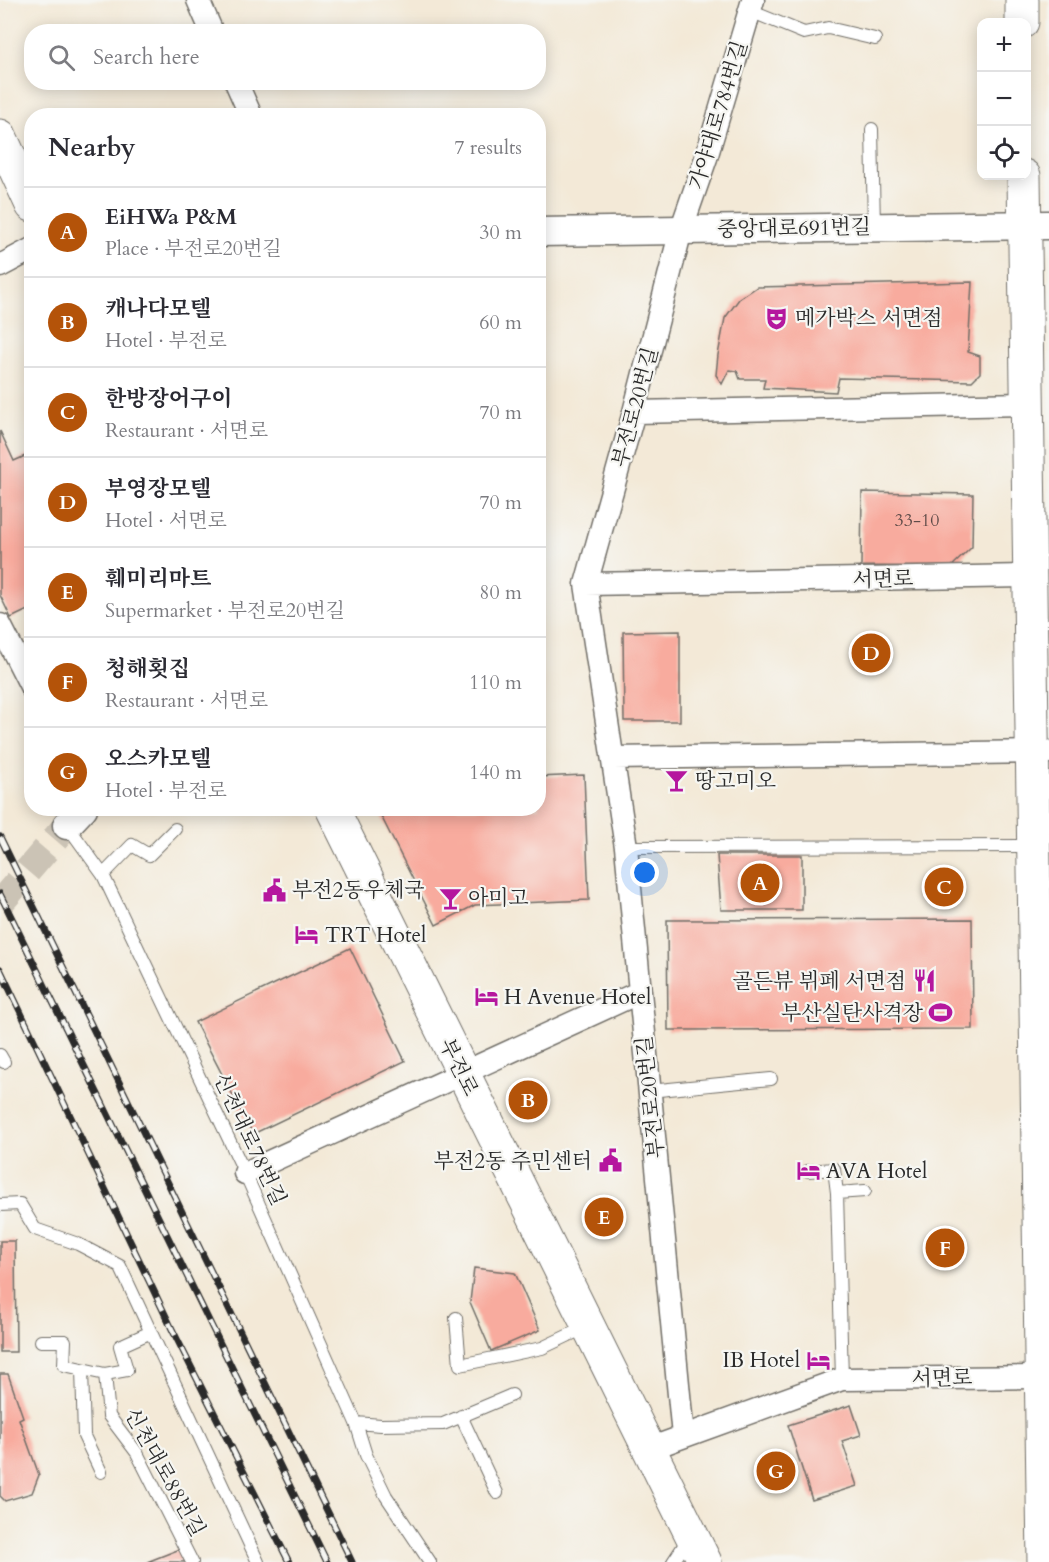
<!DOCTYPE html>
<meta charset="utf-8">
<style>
body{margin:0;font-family:Cardo,"Noto Serif KR",serif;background:#f2f2f3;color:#2b2b33}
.controls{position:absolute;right:18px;top:18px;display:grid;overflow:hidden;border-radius:12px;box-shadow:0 3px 15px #0003}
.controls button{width:54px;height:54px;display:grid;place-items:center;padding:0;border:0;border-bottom:2px solid #e1e1e2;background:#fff;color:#2b2b33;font:30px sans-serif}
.you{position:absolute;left:645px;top:873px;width:21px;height:21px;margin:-15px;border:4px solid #fff;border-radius:50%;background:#1a73e8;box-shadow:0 0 0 9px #1a73e833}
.badge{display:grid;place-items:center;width:39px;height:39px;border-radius:50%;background:#b45309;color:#fff;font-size:20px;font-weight:700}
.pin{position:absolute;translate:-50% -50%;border:3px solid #fff;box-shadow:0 2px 6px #0006}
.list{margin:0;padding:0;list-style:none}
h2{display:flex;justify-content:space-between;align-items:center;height:78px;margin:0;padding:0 24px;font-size:26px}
h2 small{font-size:20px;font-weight:400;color:#7c7c81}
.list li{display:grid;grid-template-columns:39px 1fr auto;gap:18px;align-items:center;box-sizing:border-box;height:90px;padding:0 24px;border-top:2px solid #e1e1e2}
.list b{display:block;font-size:22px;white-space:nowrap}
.list p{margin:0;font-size:20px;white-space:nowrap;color:#7c7c81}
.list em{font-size:20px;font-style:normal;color:#7c7c81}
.icon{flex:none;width:33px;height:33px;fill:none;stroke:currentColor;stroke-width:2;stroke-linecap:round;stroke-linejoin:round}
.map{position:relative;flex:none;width:1049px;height:1562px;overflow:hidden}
.search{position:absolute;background:#fff;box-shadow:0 3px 15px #0003;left:24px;top:24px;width:522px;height:66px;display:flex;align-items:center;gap:15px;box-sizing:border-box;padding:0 21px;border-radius:24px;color:#7c7c81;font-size:22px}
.panel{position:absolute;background:#fff;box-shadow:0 3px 15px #0003;left:24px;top:108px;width:522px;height:708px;border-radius:24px}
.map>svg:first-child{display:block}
.building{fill:#f8ab9e}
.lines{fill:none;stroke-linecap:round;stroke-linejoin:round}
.tertiary-tunnel{stroke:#cbc3b5;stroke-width:28;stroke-dasharray:28 14;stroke-linecap:butt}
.service-casing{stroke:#716e67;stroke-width:14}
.minor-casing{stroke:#716e67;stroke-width:25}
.tertiary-casing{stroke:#716e67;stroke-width:31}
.secondary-casing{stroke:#716e67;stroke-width:35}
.service{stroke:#fff;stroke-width:12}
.minor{stroke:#fff;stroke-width:22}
.tertiary{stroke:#fff;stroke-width:28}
.secondary{stroke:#fff;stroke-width:33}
.rail-casing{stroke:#2b2b2b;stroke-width:7}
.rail{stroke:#f6f6f2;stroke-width:4.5;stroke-dasharray:14;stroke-linecap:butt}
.labels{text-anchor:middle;stroke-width:4.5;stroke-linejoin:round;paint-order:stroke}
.number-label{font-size:18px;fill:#5e4b48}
.street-label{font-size:21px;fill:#2b2b2b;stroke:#f6f6f2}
.poi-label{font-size:21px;fill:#2b2b2b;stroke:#f6f6f2;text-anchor:start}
</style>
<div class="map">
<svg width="1049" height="1562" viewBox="0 0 1049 1562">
<rect width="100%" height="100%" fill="#f6f6f2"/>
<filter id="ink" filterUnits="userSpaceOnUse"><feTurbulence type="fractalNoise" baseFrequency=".0167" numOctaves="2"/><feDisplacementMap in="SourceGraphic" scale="12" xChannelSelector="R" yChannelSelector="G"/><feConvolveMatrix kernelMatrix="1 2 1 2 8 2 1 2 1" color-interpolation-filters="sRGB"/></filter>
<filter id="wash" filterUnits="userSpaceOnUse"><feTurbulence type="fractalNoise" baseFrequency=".008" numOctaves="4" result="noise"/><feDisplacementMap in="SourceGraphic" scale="24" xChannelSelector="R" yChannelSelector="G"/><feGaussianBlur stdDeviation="1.35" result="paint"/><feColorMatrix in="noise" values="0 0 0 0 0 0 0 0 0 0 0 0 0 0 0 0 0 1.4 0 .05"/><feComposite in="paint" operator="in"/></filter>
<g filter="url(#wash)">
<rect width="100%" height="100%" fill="#f3e9d7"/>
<g id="blocks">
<path class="building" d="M972,282L968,352L980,356V373L972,381L839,378L836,392L763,388L765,379H740L737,371L729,370L722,384L716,375L718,355L725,318L739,299L757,287Z
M0,431L14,461L32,453V608L11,618L0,595Z
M862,492L973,494L972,547L951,567L861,566Z
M680,631V721H624L623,632Z
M584,775L589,900L475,905L436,925L377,808H538V777Z
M717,855H802V910H721Z
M972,919L973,1029L668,1030L667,920Z
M350,948L405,1061L253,1134L195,1022Z
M0,1241H15L16,1352H0Z
M474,1268L515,1273L540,1330L491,1351L470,1302Z
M0,1374H8L23,1417L19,1419L39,1475L32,1493L5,1501L0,1496Z
M851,1405L861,1435L842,1441L857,1486L812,1500L788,1425Z
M180,1549L185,1562H147Z"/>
</g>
</g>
<g filter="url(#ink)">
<use href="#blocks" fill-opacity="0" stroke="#716e67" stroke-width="1.5"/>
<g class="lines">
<path class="tertiary-tunnel" d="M0,903L67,825"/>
<defs>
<path id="service" d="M750,11L804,33L828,28L875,39
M872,129L874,227
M67,825L103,875L245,1173L356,1423L366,1455L386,1496L430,1562
M626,847L1033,846
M103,875L132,845L149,855L175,829
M0,1055L4,1062
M649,1091L771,1079
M808,1171L834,1169L837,1193L865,1191
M837,1193L842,1379
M0,1205L20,1204L35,1229L78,1244L120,1266L258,1562
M456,1318L460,1365L542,1348L588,1326
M151,1332L120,1346L127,1370L105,1374L109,1416L137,1453L192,1562
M41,1341H65L64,1365L105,1374
M82,1369L84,1436L101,1472
M461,1416L497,1493
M356,1423L381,1425L443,1424L512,1395
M673,1562L689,1538"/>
<path id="minor" d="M198,0L212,32
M236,82L251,116
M0,266L32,249
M634,412L1027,404
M586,584L1029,576
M0,625L32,688
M613,758L1049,752
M245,1173L640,992
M683,1436L626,847L586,584L634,412L681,230L706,158L753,0
M649,1449L842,1379L1042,1377"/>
<path id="tertiary" d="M538,232L1049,225
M67,825L83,808"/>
<path id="secondary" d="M1022,0V22
M0,136L32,205
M1024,176L1044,1562
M332,808L705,1562"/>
</defs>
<use href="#service" class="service-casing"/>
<use href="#minor" class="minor-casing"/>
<use href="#tertiary" class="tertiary-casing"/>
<use href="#secondary" class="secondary-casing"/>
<use href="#service" class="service"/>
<use href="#minor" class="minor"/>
<use href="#tertiary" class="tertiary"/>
<use href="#secondary" class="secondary"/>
<defs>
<path id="rail" d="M0,837L352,1562
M0,894L327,1562
M0,969L172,1329L289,1562"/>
</defs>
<use href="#rail" class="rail-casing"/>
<use href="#rail" class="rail"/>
</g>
</g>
<defs>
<symbol id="theatre-bare" viewBox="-9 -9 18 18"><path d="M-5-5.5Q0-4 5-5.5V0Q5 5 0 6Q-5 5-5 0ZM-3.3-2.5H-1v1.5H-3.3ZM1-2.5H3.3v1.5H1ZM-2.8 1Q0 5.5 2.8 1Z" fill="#b5179e" stroke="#f6f6f2" stroke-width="2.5" paint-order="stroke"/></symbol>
<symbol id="bar-bare" viewBox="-9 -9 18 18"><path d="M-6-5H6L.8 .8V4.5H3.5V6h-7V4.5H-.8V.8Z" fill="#b5179e" stroke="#f6f6f2" stroke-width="2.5" paint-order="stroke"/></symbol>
<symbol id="civic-bare" viewBox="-9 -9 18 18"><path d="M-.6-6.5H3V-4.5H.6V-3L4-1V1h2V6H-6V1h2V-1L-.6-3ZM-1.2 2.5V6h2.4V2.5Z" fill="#b5179e" stroke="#f6f6f2" stroke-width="2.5" paint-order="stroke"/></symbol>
<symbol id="hotel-bare" viewBox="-9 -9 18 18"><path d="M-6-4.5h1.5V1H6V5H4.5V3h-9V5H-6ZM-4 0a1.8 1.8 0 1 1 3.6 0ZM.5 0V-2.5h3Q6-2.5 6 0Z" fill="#b5179e" stroke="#f6f6f2" stroke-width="2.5" paint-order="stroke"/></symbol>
<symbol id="restaurant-bare" viewBox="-9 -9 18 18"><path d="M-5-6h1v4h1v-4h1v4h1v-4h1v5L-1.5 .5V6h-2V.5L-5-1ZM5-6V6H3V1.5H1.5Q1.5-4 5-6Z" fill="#b5179e" stroke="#f6f6f2" stroke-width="2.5" paint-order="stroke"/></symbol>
<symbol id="stadium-bare" viewBox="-9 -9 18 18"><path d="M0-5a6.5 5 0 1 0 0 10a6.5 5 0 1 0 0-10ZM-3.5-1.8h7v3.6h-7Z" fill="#b5179e" stroke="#f6f6f2" stroke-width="2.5" paint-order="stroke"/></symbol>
</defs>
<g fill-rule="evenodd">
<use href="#theatre-bare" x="760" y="302" width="33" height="33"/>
<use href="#bar-bare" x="660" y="764" width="33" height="33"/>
<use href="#civic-bare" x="258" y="874" width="33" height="33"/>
<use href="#bar-bare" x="434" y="882" width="33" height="33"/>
<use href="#hotel-bare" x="290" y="918" width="33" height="33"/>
<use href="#restaurant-bare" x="908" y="964" width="33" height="33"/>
<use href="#hotel-bare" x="470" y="980" width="33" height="33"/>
<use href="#stadium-bare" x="924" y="996" width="33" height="33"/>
<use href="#civic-bare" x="594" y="1144" width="33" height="33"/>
<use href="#hotel-bare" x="792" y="1154" width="33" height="33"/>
<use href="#hotel-bare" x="802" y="1344" width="33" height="33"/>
</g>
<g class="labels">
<g class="number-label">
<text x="917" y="526">33-10</text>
</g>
<g class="street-label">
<text transform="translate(718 115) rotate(-73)" y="7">가야대로784번길</text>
<text transform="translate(794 228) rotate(-1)" y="7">중앙대로691번길</text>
<text transform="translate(635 407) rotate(-75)" y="7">부전로20번길</text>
<text transform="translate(883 579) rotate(-1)" y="7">서면로</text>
<text transform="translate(459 1067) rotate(64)" y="7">부전로</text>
<text transform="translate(650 1097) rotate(-96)" y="7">부전로20번길</text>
<text transform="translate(250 1139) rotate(65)" y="7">신천대로78번길</text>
<text transform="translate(942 1378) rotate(-1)" y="7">서면로</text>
<text transform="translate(165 1472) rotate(61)" y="7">신천대로88번길</text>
</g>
<g class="poi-label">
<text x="795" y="325">메가박스 서면점</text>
<text x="695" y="788">땅고미오</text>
<text x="292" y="897">부전2동우체국</text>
<text x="468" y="905">아미고</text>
<text x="325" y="942">TRT Hotel</text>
<text x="906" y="988" text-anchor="end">골든뷰 뷔페 서면점</text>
<text x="504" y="1004">H Avenue Hotel</text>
<text x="923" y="1020" text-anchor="end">부산실탄사격장</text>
<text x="592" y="1168" text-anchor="end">부전2동 주민센터</text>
<text x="826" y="1178">AVA Hotel</text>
<text x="800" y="1367" text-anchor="end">IB Hotel</text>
</g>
</g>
</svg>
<div class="controls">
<button>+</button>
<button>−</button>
<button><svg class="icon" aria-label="locate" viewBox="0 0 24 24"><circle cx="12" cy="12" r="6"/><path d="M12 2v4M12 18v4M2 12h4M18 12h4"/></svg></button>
</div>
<div class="you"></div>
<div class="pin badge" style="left:760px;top:883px">A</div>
<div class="pin badge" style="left:528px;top:1100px">B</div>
<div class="pin badge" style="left:944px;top:887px">C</div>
<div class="pin badge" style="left:871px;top:653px">D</div>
<div class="pin badge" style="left:604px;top:1217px">E</div>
<div class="pin badge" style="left:945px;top:1248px">F</div>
<div class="pin badge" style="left:776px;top:1471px">G</div>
<div class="search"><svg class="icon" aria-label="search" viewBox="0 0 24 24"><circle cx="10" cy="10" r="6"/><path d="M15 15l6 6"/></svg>Search here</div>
<section class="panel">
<h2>Nearby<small>7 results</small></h2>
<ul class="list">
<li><span class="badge">A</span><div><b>EiHWa P&amp;M</b><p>Place · 부전로20번길</p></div><em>30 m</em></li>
<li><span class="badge">B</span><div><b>캐나다모텔</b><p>Hotel · 부전로</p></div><em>60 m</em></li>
<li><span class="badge">C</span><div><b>한방장어구이</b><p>Restaurant · 서면로</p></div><em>70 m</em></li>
<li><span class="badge">D</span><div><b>부영장모텔</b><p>Hotel · 서면로</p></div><em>70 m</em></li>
<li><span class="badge">E</span><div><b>훼미리마트</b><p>Supermarket · 부전로20번길</p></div><em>80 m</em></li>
<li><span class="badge">F</span><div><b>청해횟집</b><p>Restaurant · 서면로</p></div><em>110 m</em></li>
<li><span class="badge">G</span><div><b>오스카모텔</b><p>Hotel · 부전로</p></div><em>140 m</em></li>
</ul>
</section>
</div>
